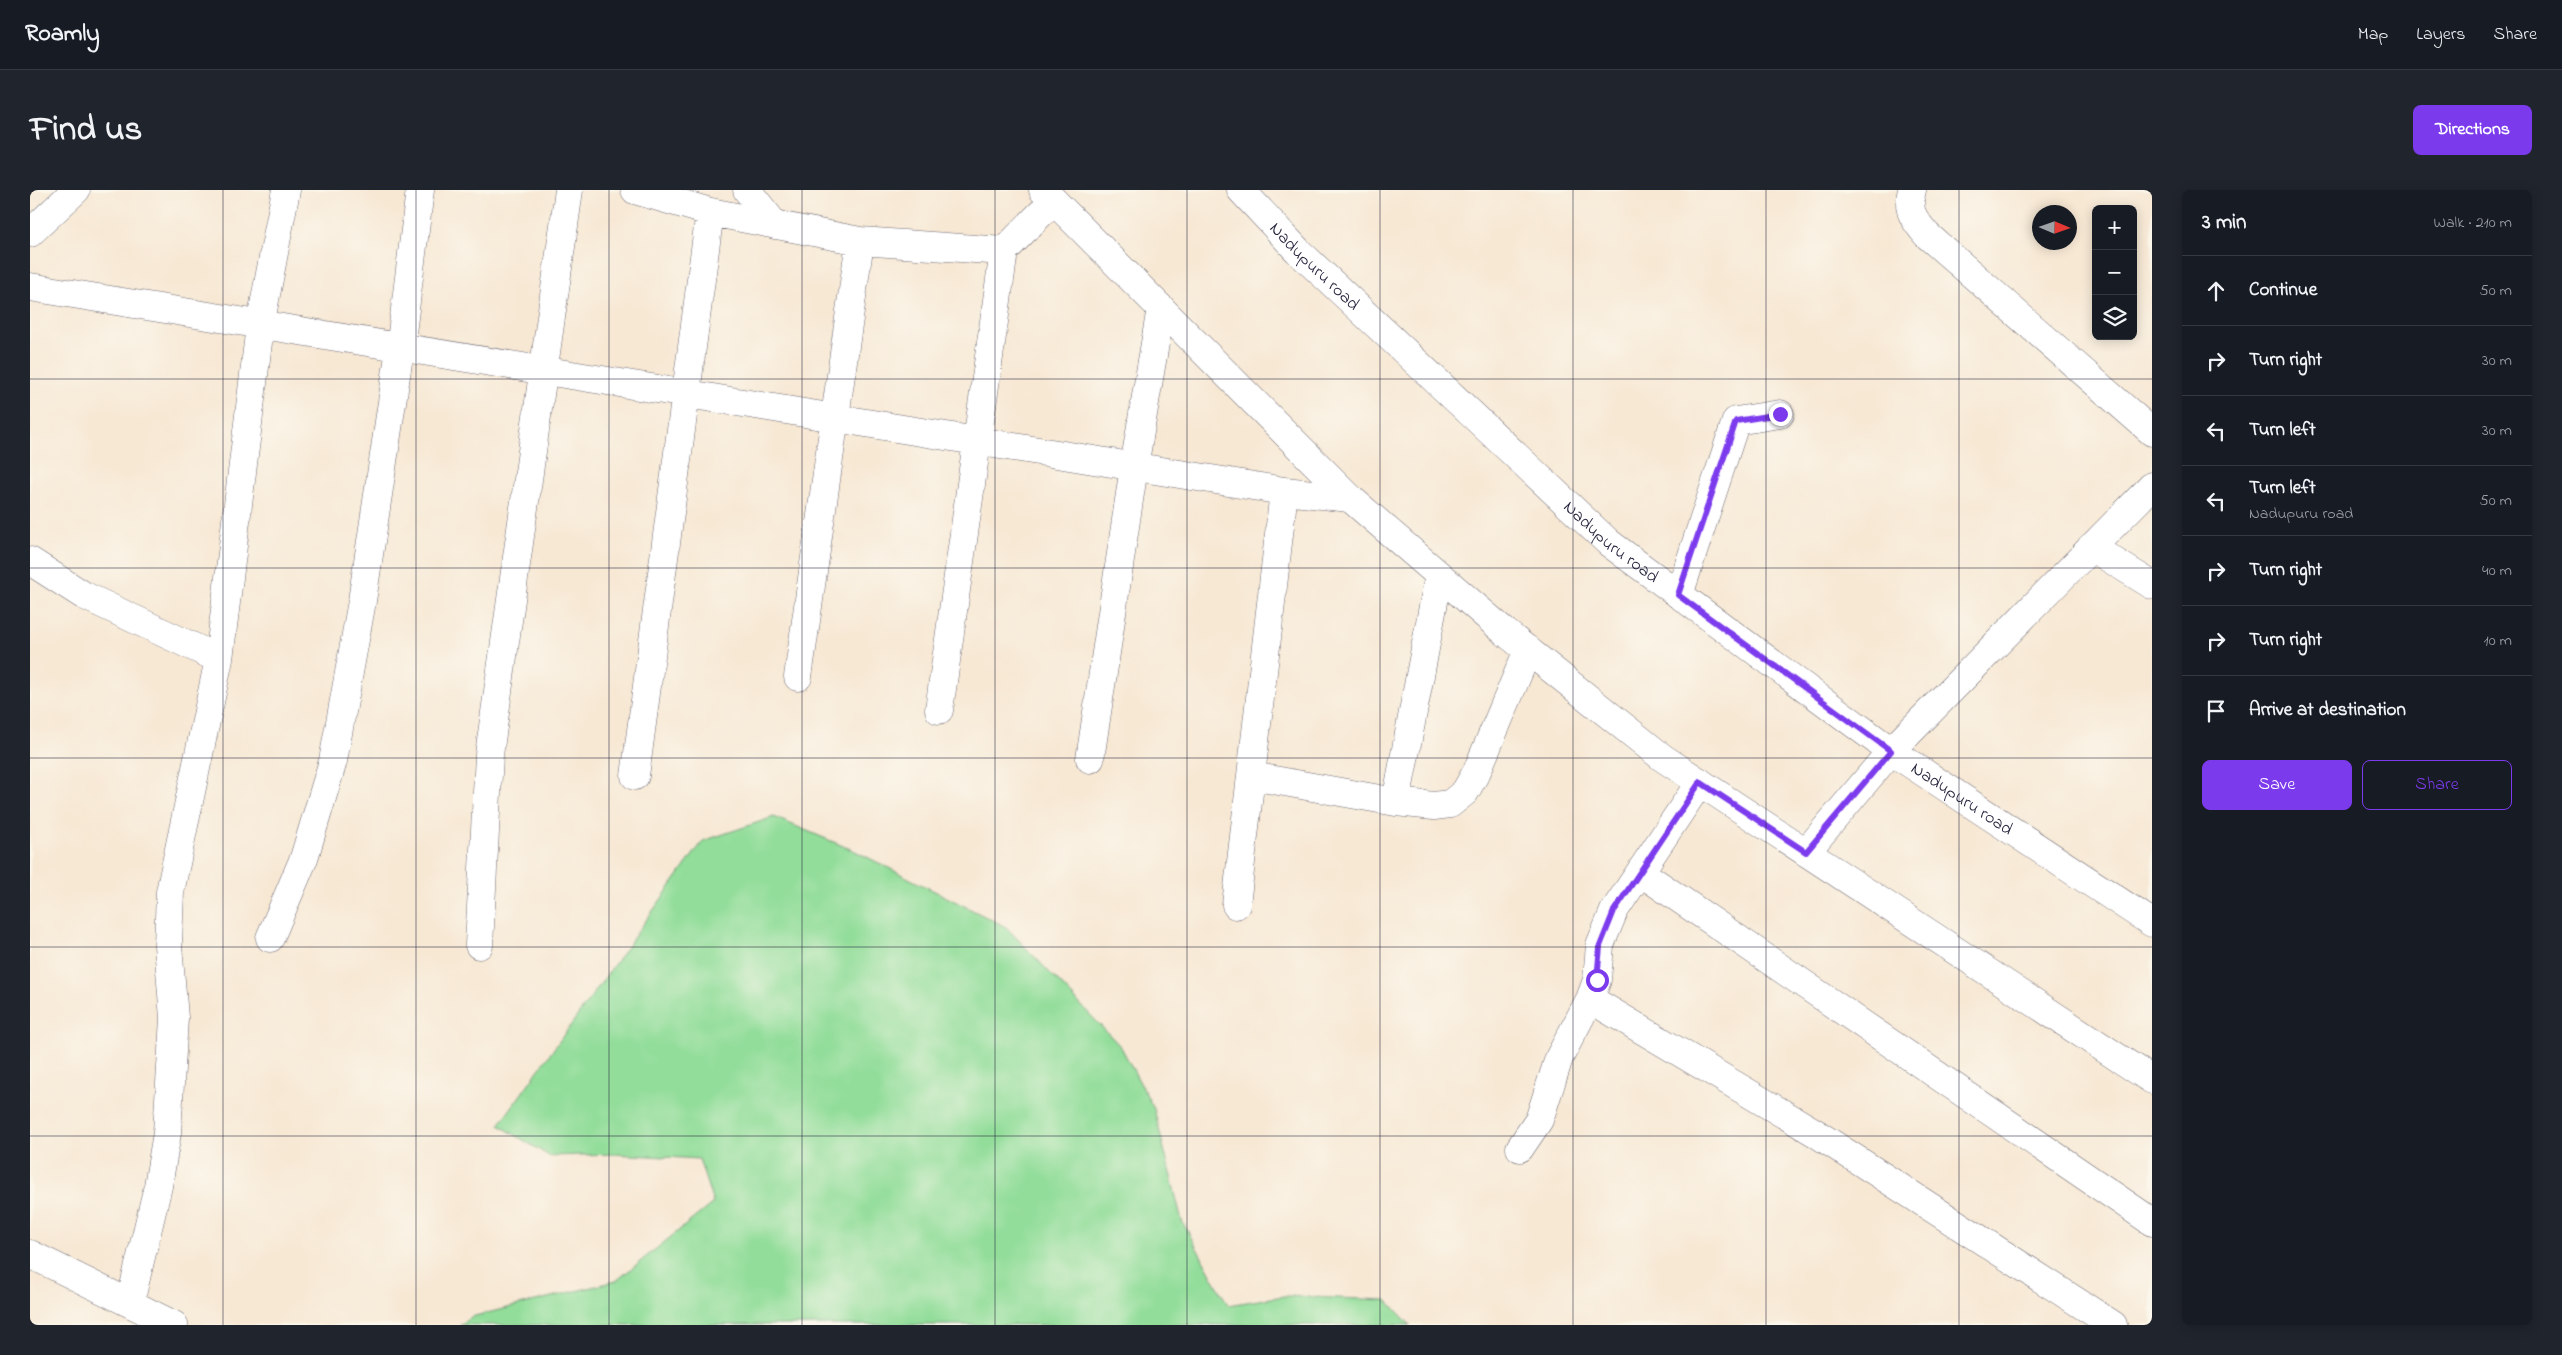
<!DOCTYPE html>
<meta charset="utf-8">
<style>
body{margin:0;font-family:"Indie Flower",sans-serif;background:#20242c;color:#f1f3f6}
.controls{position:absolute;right:15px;top:15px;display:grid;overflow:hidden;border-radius:8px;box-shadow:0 2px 12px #0003}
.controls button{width:45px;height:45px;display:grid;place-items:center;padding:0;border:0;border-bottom:1px solid #363941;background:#171b24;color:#f1f3f6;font:25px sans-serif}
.compass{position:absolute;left:2002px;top:15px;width:45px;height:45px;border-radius:50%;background:#171b24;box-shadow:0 2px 12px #0003;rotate:92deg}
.stop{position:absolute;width:15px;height:15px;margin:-11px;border:4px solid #7c3aed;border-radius:50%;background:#fff}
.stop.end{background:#7c3aed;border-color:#fff;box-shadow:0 1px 5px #0008}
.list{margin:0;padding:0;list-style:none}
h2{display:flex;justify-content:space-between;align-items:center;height:65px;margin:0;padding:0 20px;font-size:21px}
h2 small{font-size:16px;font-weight:400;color:#9ea1a6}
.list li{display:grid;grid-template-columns:32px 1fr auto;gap:15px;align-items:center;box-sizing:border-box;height:70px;padding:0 20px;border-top:1px solid #363941}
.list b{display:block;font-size:19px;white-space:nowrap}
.list p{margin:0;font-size:16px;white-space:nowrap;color:#9ea1a6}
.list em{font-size:16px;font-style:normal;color:#9ea1a6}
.actions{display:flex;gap:10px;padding:15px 20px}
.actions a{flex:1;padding:11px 0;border:1px solid #7c3aed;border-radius:8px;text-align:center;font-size:18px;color:#7c3aed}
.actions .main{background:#7c3aed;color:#fff}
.icon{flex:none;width:28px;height:28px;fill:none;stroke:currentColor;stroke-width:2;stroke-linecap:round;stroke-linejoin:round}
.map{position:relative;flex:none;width:2122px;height:1135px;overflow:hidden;border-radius:8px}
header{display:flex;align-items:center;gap:30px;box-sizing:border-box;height:70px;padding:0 25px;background:#171b24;border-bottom:1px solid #363941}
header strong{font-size:24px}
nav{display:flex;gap:28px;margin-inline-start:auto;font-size:18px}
.intro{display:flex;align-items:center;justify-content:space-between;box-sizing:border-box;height:120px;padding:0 30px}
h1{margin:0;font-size:35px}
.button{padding:12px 22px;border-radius:8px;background:#7c3aed;color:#fff;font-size:18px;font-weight:700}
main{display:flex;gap:30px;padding:0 30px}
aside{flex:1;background:#171b24;border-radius:8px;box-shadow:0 2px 12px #0003}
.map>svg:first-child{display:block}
.green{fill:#91dd99;stroke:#5a806a}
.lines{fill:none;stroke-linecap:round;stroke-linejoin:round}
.street-casing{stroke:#6d6771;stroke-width:29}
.secondary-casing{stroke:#6d6771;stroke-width:29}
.street{stroke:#fff;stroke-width:28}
.secondary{stroke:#fff;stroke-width:28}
.route{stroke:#7c3aed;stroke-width:6}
.grid{fill:none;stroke:#22223b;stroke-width:1;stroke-opacity:0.55}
.labels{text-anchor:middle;stroke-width:4.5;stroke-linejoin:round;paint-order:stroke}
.street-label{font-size:18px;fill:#22223b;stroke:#fbf7ec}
</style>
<header>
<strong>Roamly</strong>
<nav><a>Map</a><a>Layers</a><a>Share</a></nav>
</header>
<div class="intro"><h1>Find us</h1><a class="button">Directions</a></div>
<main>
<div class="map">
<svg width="2122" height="1135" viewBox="0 0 2122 1135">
<rect width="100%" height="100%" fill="#fbf7ec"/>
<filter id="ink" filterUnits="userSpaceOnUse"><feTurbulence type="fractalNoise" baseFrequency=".02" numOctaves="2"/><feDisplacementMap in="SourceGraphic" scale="10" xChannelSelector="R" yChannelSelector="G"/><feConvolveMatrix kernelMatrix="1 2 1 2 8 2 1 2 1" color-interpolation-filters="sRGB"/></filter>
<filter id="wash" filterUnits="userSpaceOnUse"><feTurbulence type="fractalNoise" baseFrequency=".0096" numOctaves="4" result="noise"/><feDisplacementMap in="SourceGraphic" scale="20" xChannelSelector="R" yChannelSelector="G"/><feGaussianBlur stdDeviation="1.12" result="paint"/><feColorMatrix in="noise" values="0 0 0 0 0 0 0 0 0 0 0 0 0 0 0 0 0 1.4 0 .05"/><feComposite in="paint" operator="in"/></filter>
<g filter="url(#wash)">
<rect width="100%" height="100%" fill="#f7e8d4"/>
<path class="green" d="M744,627L825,661L976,737L1091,857L1124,919L1152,1031L1198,1115L1254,1106L1357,1110L1380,1135H430L441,1127L586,1091L683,1013L669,969L585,964L519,966L469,935L673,651Z"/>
</g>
<g filter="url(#ink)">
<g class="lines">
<defs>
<path id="street" d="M605,0L680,22L830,51L974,61L1023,11
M717,0L745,35
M1882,0C1876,20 1884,30 1897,45L2122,242
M0,43L46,0
M0,97L1254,301L1320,308
M2061,357L2122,395
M0,371L53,405L189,469
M1649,405L1706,231L1750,224
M768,487L830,51
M909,520L974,61
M1060,569L1104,277L1131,118
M605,586L680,22
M1221,586L1366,612L1404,616L1420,614L1435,602L1447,581L1498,460
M1366,612L1409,385
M1776,662L1861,561L2122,296
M1610,682L2122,1032
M1206,715L1254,301
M240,748L274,668L303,571L332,411L370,159L390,0
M449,755L459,565L539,0
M1560,809L1784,942L2083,1135
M1490,958L1509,930L1529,868L1560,809L1567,790L1570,755L1584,721L1670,592
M0,1064L144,1135
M100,1113L128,996L137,943L144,828L138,755L140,702L189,469L230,136L256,0"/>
<g id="secondary">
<path d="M1013,0L1320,308L1475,442L1633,568L2122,890"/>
<path id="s1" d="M1211,0L1268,61L1579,353L1861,561L2122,733"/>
</g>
</defs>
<use href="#street" class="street-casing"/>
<use href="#secondary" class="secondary-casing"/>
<use href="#street" class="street"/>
<use href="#secondary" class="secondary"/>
</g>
</g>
<g class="lines" filter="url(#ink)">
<path class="route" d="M1567,790L1570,756L1584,721L1670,592L1776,662L1861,561L1648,405L1706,231L1750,224"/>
</g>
<path class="grid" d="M193,0V1135M386,0V1135M579,0V1135M772,0V1135M965,0V1135M1157,0V1135M1350,0V1135M1543,0V1135M1736,0V1135M1929,0V1135M0,189H2122M0,378H2122M0,568H2122M0,757H2122M0,946H2122"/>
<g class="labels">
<g class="street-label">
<text dy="6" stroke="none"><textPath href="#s1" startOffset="106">Nadupuru road</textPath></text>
<text dy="6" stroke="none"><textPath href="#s1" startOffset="511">Nadupuru road</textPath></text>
<text dy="6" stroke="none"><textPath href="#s1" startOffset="946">Nadupuru road</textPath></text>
</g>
</g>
</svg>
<div class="controls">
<button>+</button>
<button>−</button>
<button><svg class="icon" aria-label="layers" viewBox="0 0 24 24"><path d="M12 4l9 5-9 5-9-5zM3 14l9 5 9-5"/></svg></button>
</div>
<svg class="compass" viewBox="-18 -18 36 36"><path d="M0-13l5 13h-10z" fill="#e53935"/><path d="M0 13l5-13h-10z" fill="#9ea1a6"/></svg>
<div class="stop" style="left:1567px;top:790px"></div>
<div class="stop end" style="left:1750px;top:224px"></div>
</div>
<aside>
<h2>3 min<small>Walk · 210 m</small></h2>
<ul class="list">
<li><svg class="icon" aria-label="ahead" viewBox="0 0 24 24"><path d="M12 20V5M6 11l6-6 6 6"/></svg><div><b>Continue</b></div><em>50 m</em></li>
<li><svg class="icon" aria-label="right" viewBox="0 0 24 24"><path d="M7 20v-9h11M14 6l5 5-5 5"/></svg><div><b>Turn right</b></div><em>30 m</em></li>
<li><svg class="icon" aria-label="left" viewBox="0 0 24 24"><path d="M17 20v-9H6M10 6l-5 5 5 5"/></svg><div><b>Turn left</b></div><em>30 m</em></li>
<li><svg class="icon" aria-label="left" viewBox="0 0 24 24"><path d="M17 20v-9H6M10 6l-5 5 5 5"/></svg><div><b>Turn left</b><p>Nadupuru road</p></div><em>50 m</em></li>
<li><svg class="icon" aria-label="right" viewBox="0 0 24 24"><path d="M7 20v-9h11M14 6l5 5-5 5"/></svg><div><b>Turn right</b></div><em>40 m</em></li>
<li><svg class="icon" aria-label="right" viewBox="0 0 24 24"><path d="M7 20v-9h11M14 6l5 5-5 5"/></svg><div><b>Turn right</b></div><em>10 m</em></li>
<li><svg class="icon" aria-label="arrive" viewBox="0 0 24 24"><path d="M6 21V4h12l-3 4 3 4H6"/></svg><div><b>Arrive at destination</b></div></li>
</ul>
<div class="actions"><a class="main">Save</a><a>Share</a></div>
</aside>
</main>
